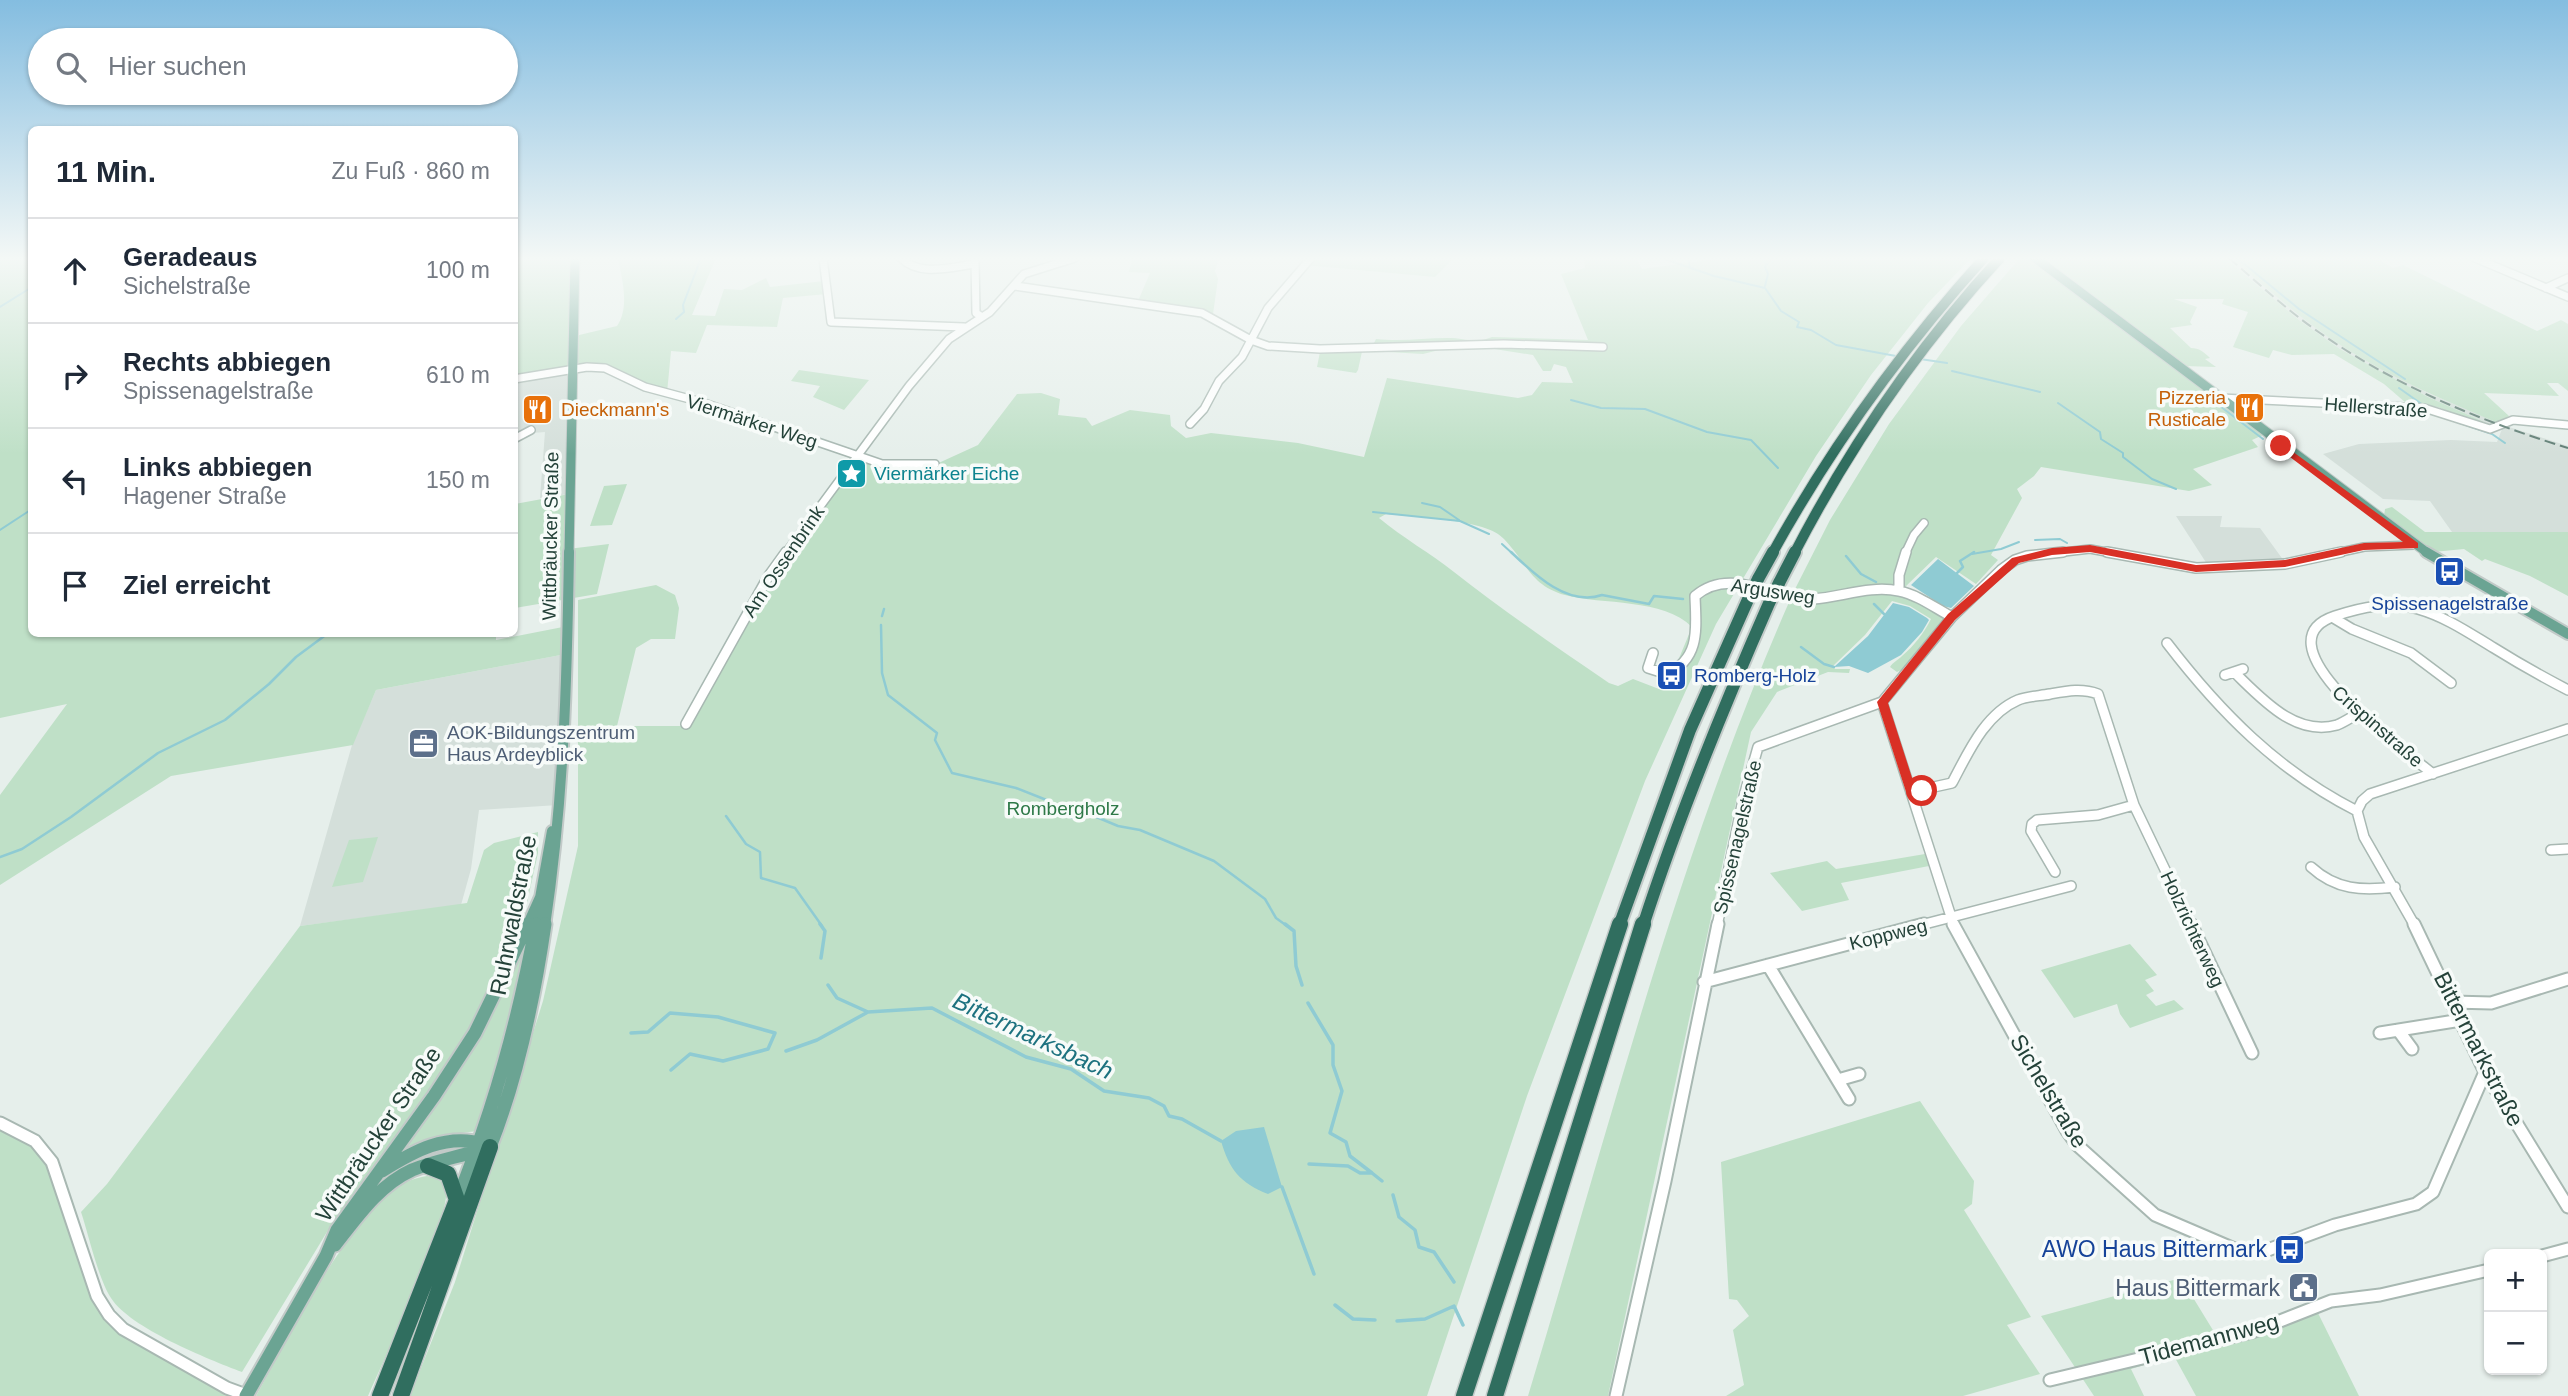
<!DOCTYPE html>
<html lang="de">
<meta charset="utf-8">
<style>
body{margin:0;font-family:Arial,sans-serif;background:#f2f2f3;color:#1f2937}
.controls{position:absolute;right:21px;bottom:21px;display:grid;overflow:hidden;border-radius:10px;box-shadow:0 2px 5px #0004}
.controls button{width:63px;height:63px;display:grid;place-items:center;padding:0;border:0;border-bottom:2px solid #e0e1e3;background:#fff;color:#1f2937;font:35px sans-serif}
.stop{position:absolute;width:21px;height:21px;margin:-16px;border:5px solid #d93025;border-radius:50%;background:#fff}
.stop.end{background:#d93025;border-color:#fff;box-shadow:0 2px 7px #0008}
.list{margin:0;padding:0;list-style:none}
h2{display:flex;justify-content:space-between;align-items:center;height:91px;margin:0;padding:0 28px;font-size:30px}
h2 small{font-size:23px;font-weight:400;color:#747a83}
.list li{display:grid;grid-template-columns:46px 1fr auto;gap:21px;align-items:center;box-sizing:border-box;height:105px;padding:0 28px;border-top:2px solid #e0e1e3}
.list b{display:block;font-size:26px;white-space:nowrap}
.list p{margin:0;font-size:23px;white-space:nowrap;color:#747a83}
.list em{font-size:23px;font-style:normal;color:#747a83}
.icon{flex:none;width:38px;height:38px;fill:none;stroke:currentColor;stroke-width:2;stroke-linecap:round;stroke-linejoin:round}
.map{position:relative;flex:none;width:2568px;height:1396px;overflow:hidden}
.search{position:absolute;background:#fff;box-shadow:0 2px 5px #0004;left:28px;top:28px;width:490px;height:77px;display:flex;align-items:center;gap:18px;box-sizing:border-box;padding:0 24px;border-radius:38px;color:#747a83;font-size:26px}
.panel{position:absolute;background:#fff;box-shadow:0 2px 5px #0004;left:28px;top:126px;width:490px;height:511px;border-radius:10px}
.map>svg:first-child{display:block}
.built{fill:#d4dfda}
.green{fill:#bfe0c7;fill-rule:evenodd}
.water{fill:#8fcbd3}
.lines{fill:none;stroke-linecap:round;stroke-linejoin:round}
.stream-far2{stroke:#8fcbd3;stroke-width:2}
.stream-far1{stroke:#8fcbd3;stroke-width:2.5}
.stream{stroke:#8fcbd3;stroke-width:3.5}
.minor-far2-casing{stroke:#a8b8b2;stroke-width:10}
.minor-far1-casing{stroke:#a8b8b2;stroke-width:12}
.minor-casing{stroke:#a8b8b2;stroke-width:15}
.major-far2-casing{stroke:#c2cac8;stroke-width:11}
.major-far1-casing{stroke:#c2cac8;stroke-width:14}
.major-casing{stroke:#c2cac8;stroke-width:17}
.highway-far2-casing{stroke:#c2cac8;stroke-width:12}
.highway-far1-casing{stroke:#c2cac8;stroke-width:16}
.highway-casing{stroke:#c2cac8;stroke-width:19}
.minor-far2{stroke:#fff;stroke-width:7}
.minor-far1{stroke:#fff;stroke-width:9}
.minor{stroke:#fff;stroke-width:11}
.major-far2{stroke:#6ba493;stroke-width:9}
.major-far1{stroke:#6ba493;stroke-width:10}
.major{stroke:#6ba493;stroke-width:13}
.highway-far2{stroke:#306e5f;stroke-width:10}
.highway-far1{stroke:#306e5f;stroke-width:12}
.highway{stroke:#306e5f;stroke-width:16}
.rail{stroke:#5f7d74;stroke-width:2;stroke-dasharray:11 5;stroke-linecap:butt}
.highway-bridge-casing{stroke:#c2cac8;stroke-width:16;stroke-linecap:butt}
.highway-bridge{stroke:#306e5f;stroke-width:12}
.route{fill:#d93025}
.labels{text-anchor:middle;stroke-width:7;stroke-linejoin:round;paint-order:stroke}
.food-label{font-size:19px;fill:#c56008;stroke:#f7fbf9;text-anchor:end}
.street-label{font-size:19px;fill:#244239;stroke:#f7fbf9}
.culture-label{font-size:19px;fill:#0d838f;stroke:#f7fbf9;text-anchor:start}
.transit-label{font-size:19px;fill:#164399;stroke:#f7fbf9}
.service-label{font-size:19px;fill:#4e5e75;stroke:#f7fbf9;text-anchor:start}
.park-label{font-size:19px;fill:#2e7948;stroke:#f7fbf9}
.near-street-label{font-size:23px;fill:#244239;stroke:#f7fbf9}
.near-transit-label{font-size:23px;fill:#164399;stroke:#f7fbf9;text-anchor:end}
.near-service-label{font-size:23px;fill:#4e5e75;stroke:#f7fbf9;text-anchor:end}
.near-water-label{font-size:24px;font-style:italic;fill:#1d727f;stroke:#f7fbf9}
</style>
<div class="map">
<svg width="2568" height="1396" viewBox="0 0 2568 1396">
<rect width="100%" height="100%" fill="#e6efeb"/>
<path class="built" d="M2225,258H2231L2323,333L2368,362L2430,394L2499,423L2491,425L2428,397L2340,349L2299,320Z
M573,371L569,494L540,498L545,432L532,433L515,441L514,377Z
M2506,426L2568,446V532H2452L2430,501L2383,499L2323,454L2359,444L2451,440L2497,442L2502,429Z
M2176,516H2222L2220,527L2260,528L2284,561L2207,564Z
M566,654L558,805L479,810L471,869L461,905L300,926L352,745L376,690Z"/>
<path class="green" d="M0,258H31L32,634H496V640L568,626L566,654L376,690L353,745L171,776L0,885V795L67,704L0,718Z
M515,258H575V336L617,326C630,307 622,279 618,258H716L692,315L715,316L724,289L742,290L766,278L770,287L824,281L827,294L783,298L777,327L707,325L696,353L671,351L667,393L605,368L515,377Z
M1137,258H1219L1215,271L1218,279L1213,314L1138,301L1150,273L1129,272L1132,259Z
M1311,258H1454L1435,277L1304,265Z
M1584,258H1636L1642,269L1723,258H1971L1928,303L1871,375L1816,456L1716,624L1645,781L1527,1096L1427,1396H410L455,1282L543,1001L578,846V600L656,585L675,595L679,608L675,639H651L636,648L617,726H688L760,595L859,458L932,466L978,445L1017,394L1041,393L1060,399L1058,415L1086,418L1092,426L1130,410L1170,415L1171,426L1186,438L1211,433L1298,443L1364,457L1387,378L1518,398L1532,395L1542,382L1573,383L1566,367L1554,364L1551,371H1543L1533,355L1488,348H1447L1423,354L1370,351L1376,339C1402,342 1423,338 1448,338C1465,338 1476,344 1492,337L1588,340L1561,274L1585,268ZM1386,514C1413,517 1487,519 1504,539C1527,563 1530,585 1565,595C1602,605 1664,598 1692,627L1675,668L1662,671L1666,680L1659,689L1633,679L1618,686L1609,683C1556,647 1504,611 1454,572C1430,553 1403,538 1379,518Z
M2020,258H2029L2263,435L2252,440L2258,447L2193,469L2212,485L2189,491L2041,467L2034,476L2017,489L2022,498L1991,555L1998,560L1976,584L1936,557L1904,588L1821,596L1793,593L1830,520L1889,424L1961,326Z
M2035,258H2225L2299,320L2340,349L2428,397L2491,425L2483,426L2438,407L2406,403L2384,384L2334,354L2292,355L2273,350L2269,358L2233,347L2248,312L2222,304L2224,299H2174L2197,307L2190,322L2192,325L2170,328L2191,348C2199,348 2204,352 2210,358L2205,359L2216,367L2184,366Z
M2231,258H2376L2393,268L2403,265L2537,331L2561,320L2568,324V391L2558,383H2547L2559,396L2484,393L2509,416L2498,423C2446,401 2393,379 2345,348C2304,322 2268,289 2231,258Z
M1321,347H1363L1358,370L1356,373L1317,367Z
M799,370L869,380L844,410L813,397L820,386L791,381Z
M627,484L612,525L590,526L604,486Z
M569,494L568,549L609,544L597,594L515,608V504Z
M2392,507L2425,532H2568V596L2530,576L2485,559L2482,561L2464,549L2433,552L2384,516L2385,509Z
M1865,592C1889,592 1932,598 1946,620L1909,666L1897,672L1890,667C1893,662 1898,660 1902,656C1914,646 1924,633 1931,619L1910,606L1892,601L1865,635L1833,666L1835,669H1850L1849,673L1828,672L1777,692L1751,732L1608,1396H1528C1609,1129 1677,857 1790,600Z
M538,832V853L523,921L466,1036L412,1117L330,1227L242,1372C208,1359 130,1328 111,1298C98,1278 89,1236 81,1212L107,1184L300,926L467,903L484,850L494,843Z
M378,837L363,882L332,887L349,840Z
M1925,854L1929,866L1841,883L1849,900L1802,911L1770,873L1827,861L1836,869Z
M528,936L505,1035L477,1131C445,1134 419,1144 391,1159Z
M2130,944L2157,975L2145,980L2154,991L2146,995L2156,1006L2174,1000L2184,1009L2130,1028L2120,1014L2117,1004L2074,1018L2041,970Z
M1920,1101L1974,1181L1972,1204L1964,1210L2031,1317L2007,1325L2040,1374L1963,1396H1726L1744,1385L1733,1330L1749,1316L1737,1300L1729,1299L1721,1162Z
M0,1129L30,1146L46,1151L109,1315L246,1396H0Z
M427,1176C436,1178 445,1181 446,1191C450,1218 383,1362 368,1396H256C289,1338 344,1225 397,1187C406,1181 416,1178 427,1176Z
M2181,1278L2219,1340L2315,1307L2359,1396H2196L2174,1356L2131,1369L2144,1396H2094L2041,1316Z"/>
<path class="water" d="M1938,559L1974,586L1951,608L1943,606L1911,585Z
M1893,603L1909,607L1927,618L1929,620L1922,632L1901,655L1868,673L1849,666L1834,667L1868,636Z
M1264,1127L1282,1187L1268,1194C1240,1183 1229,1169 1221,1141L1236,1131Z"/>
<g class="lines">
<path class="stream-far2" d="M1662,258L1714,276L1765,288L1781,311L1799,322L1797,327L1811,330L1836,345L1896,356
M1688,258L1690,268
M2237,258L2299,309L2405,379
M2053,277L2209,394
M1765,286L1768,274L1765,267L1770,260
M0,307L32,287
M676,319L684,312L683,305L701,258
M1920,359L1947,363
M1952,371L2040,392
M2399,388L2423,405
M1571,400L1601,408L1645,409L1707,432L1751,440L1778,468
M2058,403L2100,432L2101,439L2123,453V457L2152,479L2176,489
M2216,403L2263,439
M2457,422L2492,434L2505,443
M1422,503L1440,507L1459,520
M1373,512L1460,521L1489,534
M0,530L32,509
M2035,540L2060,539L2067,543
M1502,544L1513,554
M1972,554L2001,549L2019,542"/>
<path class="stream-far1" d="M1511,552C1533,573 1567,607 1602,595L1649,604L1654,596L1683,599
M1846,556L1861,574L1876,582
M1957,573L1963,567L1960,561L1974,552
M1874,604L1884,614
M882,616L884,609
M881,625L882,673L888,695L937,733L935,740L952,773L1016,788L1049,801L1061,814L1073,818L1094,816L1118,826L1140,830L1214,861L1265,899L1276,918L1287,926
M1801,647L1824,664L1834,667
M726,816L746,844L760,852L761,878L795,888L822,926
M0,857L22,849L71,817L158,753L225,720L269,684L296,657L327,634"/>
<path class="stream" d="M820,924L825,931L821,958
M1285,924L1294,931L1296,966L1302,985
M828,985L837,998L868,1012L932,1008L1026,1057L1071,1069L1104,1091L1149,1098L1164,1106L1169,1116L1182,1119L1221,1141
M1308,1003L1333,1045V1065L1342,1091L1330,1133L1346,1142L1350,1156L1372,1173
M631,1033L648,1032L670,1013L718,1017L775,1033L768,1049L723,1061L690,1054L671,1070
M786,1051L817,1040L868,1012
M1309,1164L1348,1166L1360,1173H1372L1382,1181
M1282,1187L1314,1274
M1393,1195L1399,1217L1415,1230L1419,1247L1434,1252L1454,1282
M1335,1305L1353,1319L1375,1320
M1397,1321L1425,1319L1454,1306L1463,1325"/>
<defs>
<path id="minor-far2" d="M823,258L831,322L964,327
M901,258C920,277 951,267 975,264
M2475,258L2568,297
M975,259L976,313L982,317
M1015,286L1202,313L1251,340L1268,346L1320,349L1504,344L1603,347
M2546,288L2568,278
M514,379L587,367L605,368L645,387L701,402L882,464H935
M2221,398L2424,408L2490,429L2513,420L2568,425
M1190,424L1204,409L1219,381L1242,357L1268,308L1311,258
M514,439L531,430
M785,554L909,386L949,339L990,312L1024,274L1075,258
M1905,554L1914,535L1924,523
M2047,554L2090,549L2117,554
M2332,554L2364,547L2414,545"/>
<path id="minor-far1" d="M2107,552L2196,568L2285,564L2341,552
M1899,591V575L1906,552
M2332,617L2352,629L2411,653L2451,683
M2167,643C2220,712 2278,771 2357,811
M1653,653L1648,668L1667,674C1701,658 1696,628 1695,596C1731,565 1773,600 1813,599C1842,597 1870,585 1899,591C1918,595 1935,608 1952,617
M2234,672C2261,698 2295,737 2337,725C2345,722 2353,716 2361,712
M2225,675L2243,669
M1882,702L1954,926
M686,724L768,577L786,552
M2433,774C2406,752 2253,643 2335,616C2362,607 2390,601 2418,609C2446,617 2469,633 2494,648C2518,663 2543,677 2568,690
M1911,792L1952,783C1968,753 1985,714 2018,700C2028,696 2040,696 2050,694C2067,691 2082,688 2098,694L2134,805L2192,926
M2551,850L2568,849
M2311,867C2336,890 2362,891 2395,887
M2055,872L2031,831L2032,824L2037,820L2098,815L2134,805
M1717,926L1743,800L1758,747L1882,702L1952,617L2001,570L2015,560L2027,556L2063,552
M1917,926L2071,886
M2415,926L2364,837L2357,811L2362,801L2370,794L2568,729"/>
<path id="minor" d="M1953,924L2067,1131L2077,1145L2155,1215L2239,1251H2265L2335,1225L2416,1204L2433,1192L2485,1072
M2191,924L2252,1053
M2414,924L2485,1072L2568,1207
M1768,965L1849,1099
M1704,982L1924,924
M2453,1002L2491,1003L2568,979
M2398,1030L2412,1049
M2380,1033L2461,1020
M1838,1080L1859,1074
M0,1123L35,1141L52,1162L97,1296L109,1315L123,1329L227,1388L246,1395
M2542,1256L2568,1249
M2050,1380L2252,1332L2331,1301L2380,1295L2489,1270
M1616,1396L1665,1181L1718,924"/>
<path id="major-far2" d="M2035,258L2429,554
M569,554L575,258"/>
<path id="major-far1" d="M2426,552L2568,634
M527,926L541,895
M535,926L552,831
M545,926C564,799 567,680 569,552"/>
<path id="major" d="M490,1147C518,1077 534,999 545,924
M382,1171C414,1151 446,1133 484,1144
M457,1200C493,1112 519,1018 536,924
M335,1245C357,1217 379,1185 412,1170C434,1161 458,1157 480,1150
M246,1396L326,1256L337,1230L434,1096L475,1033L528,924"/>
<path id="highway-far2" d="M1772,554C1831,447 1902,349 1984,258
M1794,554C1850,446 1918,347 2000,258"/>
<path id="highway-far1" d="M1758,579L1773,552
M1779,583L1795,552
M1619,926L1690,730L1750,595
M1643,926C1679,815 1723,708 1770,601"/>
<path id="highway" d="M380,1396L457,1200L448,1174L428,1166
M401,1396L490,1147
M1464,1396L1620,924
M1495,1396L1643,924"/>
</defs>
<use href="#minor-far2" class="minor-far2-casing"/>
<use href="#minor-far1" class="minor-far1-casing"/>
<use href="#minor" class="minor-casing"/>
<use href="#major-far2" class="major-far2-casing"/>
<use href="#major-far1" class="major-far1-casing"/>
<use href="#major" class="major-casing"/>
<use href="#highway-far2" class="highway-far2-casing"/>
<use href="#highway-far1" class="highway-far1-casing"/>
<use href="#highway" class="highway-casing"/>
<use href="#minor-far2" class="minor-far2"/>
<use href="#minor-far1" class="minor-far1"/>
<use href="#minor" class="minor"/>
<use href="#major-far2" class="major-far2"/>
<use href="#major-far1" class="major-far1"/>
<use href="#major" class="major"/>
<use href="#highway-far2" class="highway-far2"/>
<use href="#highway-far1" class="highway-far1"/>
<use href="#highway" class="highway"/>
<path class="rail" d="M2229,258C2259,284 2288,311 2320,333C2396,386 2480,421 2568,448"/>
<defs>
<path id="highway-bridge" d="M1750,595L1758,579
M1770,601L1779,583"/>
</defs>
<use href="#highway-bridge" class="highway-bridge-casing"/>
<use href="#highway-bridge" class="highway-bridge"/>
</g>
<linearGradient id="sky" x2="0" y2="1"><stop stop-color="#84bde0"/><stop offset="0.57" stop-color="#f4f8f6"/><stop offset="1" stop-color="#f4f8f6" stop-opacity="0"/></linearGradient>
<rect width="2568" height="454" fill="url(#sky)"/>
<path class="route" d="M2281,443L2418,543V548L2364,550L2285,567L2196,572L2090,552L2052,555L2019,563L1955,620L1888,703L1915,787L1922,786L1928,791L1922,796L1907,795L1877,702L1948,614L2012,558L2052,548L2090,545L2196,565L2285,560L2364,543L2403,542L2278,448L2276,446Z"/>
<defs>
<symbol id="restaurant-square" viewBox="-11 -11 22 22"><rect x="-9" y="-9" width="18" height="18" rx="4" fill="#e8710a" stroke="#f7fbf9"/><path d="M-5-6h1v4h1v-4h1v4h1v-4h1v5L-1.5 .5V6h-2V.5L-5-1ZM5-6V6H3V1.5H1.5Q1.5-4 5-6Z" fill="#fff"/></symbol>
<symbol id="sight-square" viewBox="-11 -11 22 22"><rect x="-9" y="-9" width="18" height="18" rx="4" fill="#0f9aa8" stroke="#f7fbf9"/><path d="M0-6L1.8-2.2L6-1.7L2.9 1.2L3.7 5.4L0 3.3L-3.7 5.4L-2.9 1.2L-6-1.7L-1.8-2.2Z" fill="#fff"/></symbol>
<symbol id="bus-square" viewBox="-11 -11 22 22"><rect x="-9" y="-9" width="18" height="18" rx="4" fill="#1a4fb4" stroke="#f7fbf9"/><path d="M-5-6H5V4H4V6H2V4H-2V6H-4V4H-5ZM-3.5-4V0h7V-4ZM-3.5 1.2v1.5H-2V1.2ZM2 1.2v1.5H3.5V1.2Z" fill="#fff"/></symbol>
<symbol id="office-square" viewBox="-11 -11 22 22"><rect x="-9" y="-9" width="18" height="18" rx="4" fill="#5c6f8a" stroke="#f7fbf9"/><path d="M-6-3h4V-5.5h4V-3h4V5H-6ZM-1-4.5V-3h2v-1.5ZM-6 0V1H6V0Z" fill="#fff"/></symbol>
<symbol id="civic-square" viewBox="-11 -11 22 22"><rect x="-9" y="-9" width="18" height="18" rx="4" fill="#5c6f8a" stroke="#f7fbf9"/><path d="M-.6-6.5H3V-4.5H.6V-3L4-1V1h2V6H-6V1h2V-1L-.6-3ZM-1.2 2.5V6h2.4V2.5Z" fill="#fff"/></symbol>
</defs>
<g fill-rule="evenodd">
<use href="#restaurant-square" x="2232" y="390" width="35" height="35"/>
<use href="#restaurant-square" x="520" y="392" width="35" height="35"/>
<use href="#sight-square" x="834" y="456" width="35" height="35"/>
<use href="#bus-square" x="2432" y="554" width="35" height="35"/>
<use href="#bus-square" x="1654" y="658" width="35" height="35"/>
<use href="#office-square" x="406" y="726" width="35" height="35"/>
<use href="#bus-square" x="2272" y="1232" width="35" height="35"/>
<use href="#civic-square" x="2286" y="1270" width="35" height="35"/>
</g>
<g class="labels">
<g class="food-label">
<text x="2226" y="404">Pizzeria<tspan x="2226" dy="22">Rusticale</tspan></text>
<text x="561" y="416" text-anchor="start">Dieckmann's</text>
</g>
<g class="street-label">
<text transform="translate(2376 407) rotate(4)" y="7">Hellerstraße</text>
<text transform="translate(752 421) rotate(18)" y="7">Viermärker Weg</text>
<text transform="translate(550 536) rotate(-89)" y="7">Wittbräucker Straße</text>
<text transform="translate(783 561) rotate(-56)" y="7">Am Ossenbrink</text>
<text transform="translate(1773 591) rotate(9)" y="7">Argusweg</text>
<text transform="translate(2378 726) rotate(41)" y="7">Crispinstraße</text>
<text transform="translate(1737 837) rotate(-77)" y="7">Spissenagelstraße</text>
<text transform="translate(2193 929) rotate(65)" y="7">Holzrichterweg</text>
<text transform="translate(1888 934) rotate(-14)" y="7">Koppweg</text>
</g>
<g class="culture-label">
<text x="874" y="480">Viermärker Eiche</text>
</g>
<g class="transit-label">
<text x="2450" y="610">Spissenagelstraße</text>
<text x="1694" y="682" text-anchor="start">Romberg-Holz</text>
</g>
<g class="service-label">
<text x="447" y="739">AOK-Bildungszentrum<tspan x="447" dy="22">Haus Ardeyblick</tspan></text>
</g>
<g class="park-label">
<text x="1063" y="815">Rombergholz</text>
</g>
<g class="near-street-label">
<text transform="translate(513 915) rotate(-79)" y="8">Ruhrwaldstraße</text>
<text transform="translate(2479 1049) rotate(63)" y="8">Bittermarkstraße</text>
<text transform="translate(2049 1091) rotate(59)" y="8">Sichelstraße</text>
<text transform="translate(378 1134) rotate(-56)" y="8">Wittbräucker Straße</text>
<text transform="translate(2209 1339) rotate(-15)" y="8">Tidemannweg</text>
</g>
<g class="near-transit-label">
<text x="2267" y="1257">AWO Haus Bittermark</text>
</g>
<g class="near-service-label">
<text x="2280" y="1296">Haus Bittermark</text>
</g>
<g class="near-water-label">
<text transform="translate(1033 1036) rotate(25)" y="8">Bittermarksbach</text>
</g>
</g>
</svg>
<div class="controls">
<button>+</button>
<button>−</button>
</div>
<div class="stop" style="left:1922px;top:791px"></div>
<div class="stop end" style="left:2281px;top:446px"></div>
<div class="search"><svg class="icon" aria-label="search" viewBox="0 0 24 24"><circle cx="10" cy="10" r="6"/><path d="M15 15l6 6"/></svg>Hier suchen</div>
<section class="panel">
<h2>11 Min.<small>Zu Fuß · 860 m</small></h2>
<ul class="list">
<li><svg class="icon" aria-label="ahead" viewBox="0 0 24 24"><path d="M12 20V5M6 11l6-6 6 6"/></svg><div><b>Geradeaus</b><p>Sichelstraße</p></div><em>100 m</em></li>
<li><svg class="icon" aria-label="right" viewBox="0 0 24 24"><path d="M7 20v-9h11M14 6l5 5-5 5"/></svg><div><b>Rechts abbiegen</b><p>Spissenagelstraße</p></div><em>610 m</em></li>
<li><svg class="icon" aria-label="left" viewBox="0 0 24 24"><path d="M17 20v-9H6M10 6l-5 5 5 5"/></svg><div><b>Links abbiegen</b><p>Hagener Straße</p></div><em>150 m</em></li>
<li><svg class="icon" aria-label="arrive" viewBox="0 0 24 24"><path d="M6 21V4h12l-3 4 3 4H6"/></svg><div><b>Ziel erreicht</b></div></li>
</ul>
</section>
</div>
